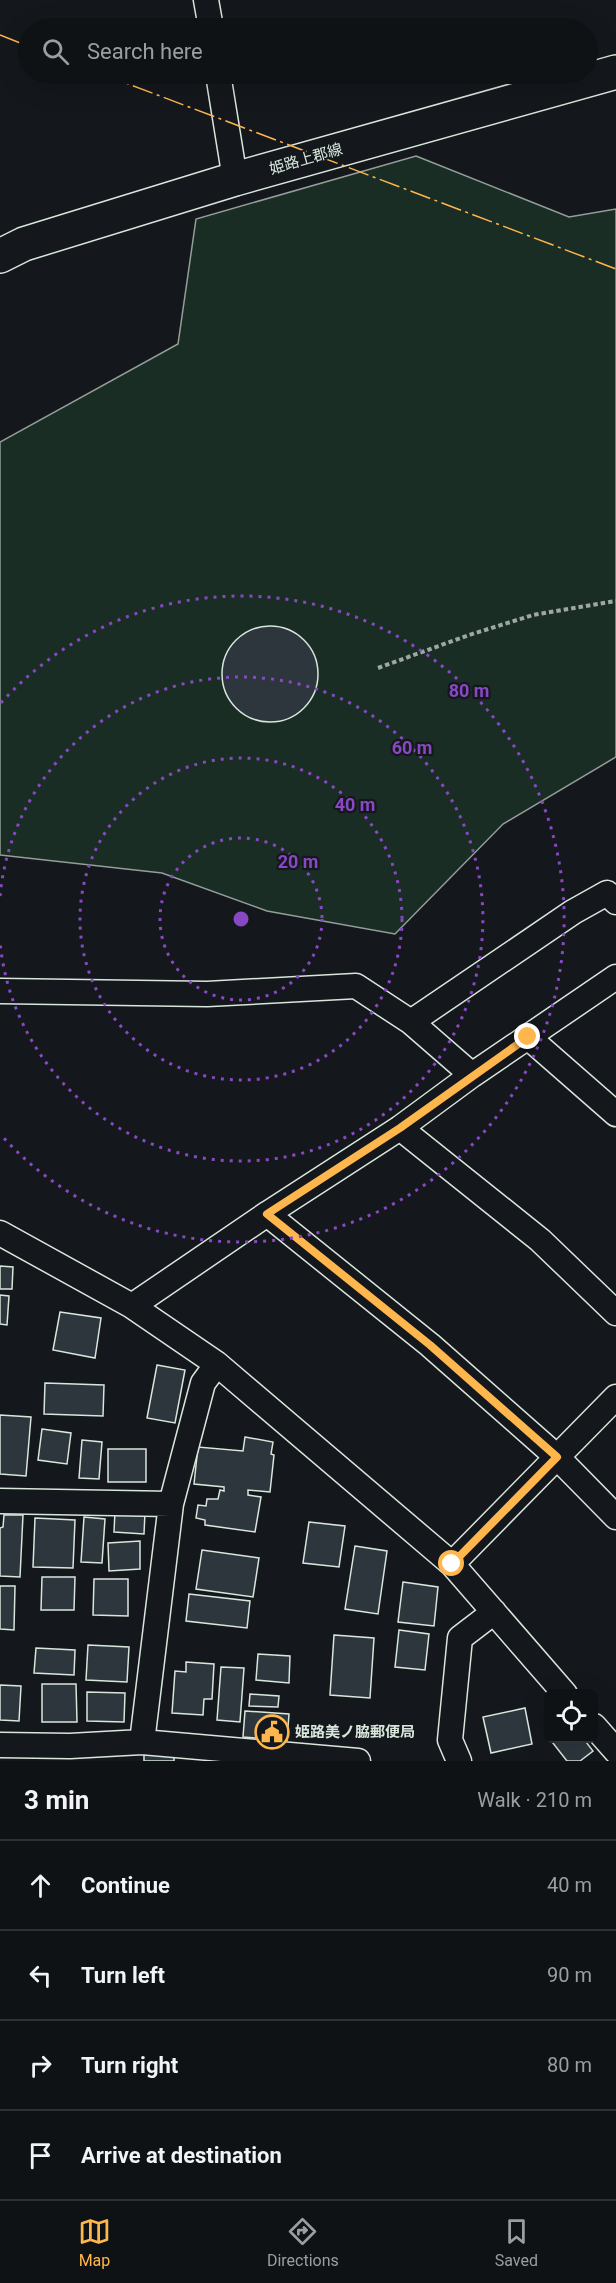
<!DOCTYPE html>
<meta charset="utf-8">
<style>
body{margin:0;font-family:Roboto,"Noto Sans JP",sans-serif;background:#1d2022;color:#f1f3f6}
.controls{position:absolute;right:18px;bottom:18px;display:grid;overflow:hidden;border-radius:9px;box-shadow:0 6px 24px #0002}
.controls button{width:54px;height:54px;display:grid;place-items:center;padding:0;border:0;border-bottom:2px solid #2f3234;background:#0f1215;color:#f1f3f6;font:30px sans-serif}
.stop{position:absolute;width:18px;height:18px;margin:-14px;border:4px solid #ffb74d;border-radius:50%;background:#fff}
.stop.end{background:#ffb74d;border-color:#fff;box-shadow:0 2px 6px #0008}
.list{margin:0;padding:0;list-style:none}
h2{display:flex;justify-content:space-between;align-items:center;height:78px;margin:0;padding:0 24px;font-size:26px}
h2 small{font-size:20px;font-weight:400;color:#9b9ea0}
.list li{display:grid;grid-template-columns:39px 1fr auto;gap:18px;align-items:center;box-sizing:border-box;height:90px;padding:0 24px;border-top:2px solid #2f3234}
.list b{display:block;font-size:22px;white-space:nowrap}
.list em{font-size:20px;font-style:normal;color:#9b9ea0}
.icon{flex:none;width:33px;height:33px;fill:none;stroke:currentColor;stroke-width:2;stroke-linecap:round;stroke-linejoin:round}
.map{position:relative;flex:none;width:616px;height:1761px;overflow:hidden}
.search{position:absolute;background:#0f1215;box-shadow:0 6px 24px #0002;left:18px;right:18px;top:18px;height:66px;display:flex;align-items:center;gap:15px;box-sizing:border-box;padding:0 21px;border-radius:33px;color:#9b9ea0;font-size:22px}
.sheet{height:438px;background:#0f1215}
nav{display:flex;justify-content:space-around;align-items:center;box-sizing:border-box;height:84px;border-top:2px solid #2f3234;background:#0f1215;font-size:16px;color:#9b9ea0}
nav a{display:grid;justify-items:center;gap:3px}
nav .on{color:#ffb74d}
.map>svg:first-child{display:block}
.green{fill:#1a2d24;stroke:#939e99;stroke-width:1.5}
.building{fill:#2c363c;stroke:#d8e6dc;stroke-width:1.5}
.lines{fill:none;stroke-linecap:round;stroke-linejoin:round}
.street-casing{stroke:#d8e6dc;stroke-width:27}
.primary-casing{stroke:#d8e6dc;stroke-width:36}
.path{stroke:#9da8a2;stroke-width:4;stroke-dasharray:4.5 3;stroke-linecap:butt}
.street{stroke:#14181c;stroke-width:24}
.primary{stroke:#14181c;stroke-width:33}
.power{stroke:#ffb74d;stroke-width:1.5;stroke-dasharray:21 4.5 3 4.5;stroke-linecap:butt}
.route{stroke:#ffb74d;stroke-width:8}
.ring{fill:none;stroke:#8948c3;stroke-width:3;stroke-dasharray:3 6}
.labels{text-anchor:middle;stroke-width:4.5;stroke-linejoin:round;paint-order:stroke}
.street-label{font-size:15px;fill:#d8e6dc;stroke:#14181c}
.poi-label{font-size:15px;font-weight:bold;fill:#d8e6dc;stroke:#14181c;text-anchor:start}
.centre{fill:#8948c3;stroke:#14181c;stroke-width:3}
.ring-label{font-size:18px;text-anchor:middle;font-weight:bold;fill:#8948c3;stroke:#14181c;stroke-width:4.5;stroke-linejoin:round;paint-order:stroke}
</style>
<div class="map">
<svg width="616" height="1761" viewBox="0 0 616 1761">
<rect width="100%" height="100%" fill="#14181c"/>
<path class="green" d="M416,156L569,217L616,209V757L503,824L395,934L267,911L162,873L0,855V442L178,344L196,219Z"/>
<path class="building" d="M222 674a48 48 0 1 1 96 0a48 48 0 1 1-96 0Z
M0,1266L13,1267L12,1289H0Z
M0,1295L9,1296L7,1325L0,1324Z
M60,1312L101,1318L95,1358L53,1350Z
M157,1365L185,1370L175,1423L147,1418Z
M45,1383L104,1385L103,1416L44,1414Z
M0,1415L31,1417L26,1476L0,1474Z
M42,1429L71,1433L67,1464L38,1460Z
M245,1437L273,1442L271,1454L274,1455L270,1492L248,1490V1495L261,1497L255,1532L205,1525V1520L196,1518L198,1505L206,1506L207,1499H218L220,1490L224,1491V1487L194,1484L198,1447L243,1451Z
M82,1440L102,1442L99,1479L79,1478Z
M108,1449H146V1482H108Z
M115,1511L145,1512L144,1534L114,1532Z
M4,1515H23L20,1577L0,1576V1528L3,1527Z
M84,1517L105,1519L102,1563L81,1562Z
M35,1518L75,1520L73,1568L33,1567Z
M309,1522L345,1526L339,1567L303,1563Z
M140,1541V1569L109,1571L108,1543Z
M355,1546L387,1551L378,1614L345,1609Z
M202,1550L259,1558L253,1597L196,1589Z
M42,1577H75L74,1610H41Z
M94,1579H128V1616L93,1615Z
M403,1582L438,1587L434,1626L398,1622Z
M0,1586H15L14,1630L0,1629Z
M189,1594L250,1601L247,1628L186,1621Z
M399,1630L429,1634L425,1670L395,1667Z
M334,1635L374,1638L370,1698L330,1695Z
M88,1645L129,1647L127,1682L86,1680Z
M36,1648L75,1650L74,1675L34,1673Z
M258,1654L290,1656L289,1683L256,1680Z
M186,1662L214,1664L212,1699H204L203,1715L172,1713L175,1671L186,1672Z
M221,1667L244,1668L240,1722L217,1720Z
M42,1684H76L77,1722H42Z
M0,1685L21,1686L19,1721L0,1720Z
M87,1692L125,1693L124,1722L87,1721Z
M250,1694L279,1696L278,1707L249,1706Z
M525,1708L532,1744L491,1753L483,1717Z
M245,1711L289,1714L287,1740L243,1737Z
M549,1738H583L593,1751L580,1761H567Z
M144,1754H174V1761H144Z"/>
<g class="lines">
<defs>
<path id="street" d="M206,0L211,28
M218,74L235,179
M0,991L207,994L356,986L411,1022L472,1075
M411,1022L573,912L607,893L616,902
M528,1037L616,1114
M400,1128L540,1240L616,1313
M267,1214L430,1345L557,1457L616,1517
M0,1233L132,1306L217,1364L452,1564L565,1694
M132,1306L267,1214L400,1128L472,1075L616,977
M0,1501L171,1504
M452,1564L616,1397
M594,1726L616,1751
M142,1742L171,1504L203,1383L217,1364
M0,1745L70,1746L142,1742L358,1761
M459,1761L450,1740L460,1638L494,1612"/>
<path id="primary" d="M0,256L24,244L235,179L616,72"/>
</defs>
<use href="#street" class="street-casing"/>
<use href="#primary" class="primary-casing"/>
<path class="path" d="M378,668L469,635L533,615L616,601"/>
<use href="#street" class="street"/>
<use href="#primary" class="primary"/>
<path class="power" d="M0,35L28,46
M102,74L616,269"/>
</g>
<g class="lines">
<path class="route" d="M452,1564L557,1457L430,1345L267,1214L400,1128L528,1037"/>
</g>
<g class="ring">
<circle cx="241" cy="919" r="81"/>
<circle cx="241" cy="919" r="161"/>
<path d="M0 896A242 242 0 1 1 0 942"/>
<path d="M1 703A323 323 0 1 1 1 1135"/>
</g>
<defs>
<symbol id="civic-ring" viewBox="-11 -11 22 22"><circle r="9.5" fill="#14181c" stroke="#ffb74d" stroke-width="1.5"/><path d="M-.6-6.5H3V-4.5H.6V-3L4-1V1h2V6H-6V1h2V-1L-.6-3ZM-1.2 2.5V6h2.4V2.5Z" fill="#ffb74d"/></symbol>
</defs>
<g fill-rule="evenodd">
<use href="#civic-ring" x="253" y="1713" width="38" height="38"/>
</g>
<g class="labels">
<g class="street-label">
<text transform="translate(306 159) rotate(-16)" y="5">姫路上郡線</text>
</g>
<g class="poi-label">
<text x="295" y="1737">姫路美ノ脇郵便局</text>
</g>
</g>
<circle cx="241" cy="919" r="9" class="centre"/>
<g class="ring-label">
<text x="469" y="697">80 m</text>
<text x="412" y="754">60 m</text>
<text x="355" y="811">40 m</text>
<text x="298" y="868">20 m</text>
</g>
</svg>
<div class="controls">
<button><svg class="icon" aria-label="locate" viewBox="0 0 24 24"><circle cx="12" cy="12" r="6"/><path d="M12 2v4M12 18v4M2 12h4M18 12h4"/></svg></button>
</div>
<div class="stop" style="left:452px;top:1564px"></div>
<div class="stop end" style="left:528px;top:1037px"></div>
<div class="search"><svg class="icon" aria-label="search" viewBox="0 0 24 24"><circle cx="10" cy="10" r="6"/><path d="M15 15l6 6"/></svg>Search here</div>
</div>
<section class="sheet">
<h2>3 min<small>Walk · 210 m</small></h2>
<ul class="list">
<li><svg class="icon" aria-label="ahead" viewBox="0 0 24 24"><path d="M12 20V5M6 11l6-6 6 6"/></svg><div><b>Continue</b></div><em>40 m</em></li>
<li><svg class="icon" aria-label="left" viewBox="0 0 24 24"><path d="M17 20v-9H6M10 6l-5 5 5 5"/></svg><div><b>Turn left</b></div><em>90 m</em></li>
<li><svg class="icon" aria-label="right" viewBox="0 0 24 24"><path d="M7 20v-9h11M14 6l5 5-5 5"/></svg><div><b>Turn right</b></div><em>80 m</em></li>
<li><svg class="icon" aria-label="arrive" viewBox="0 0 24 24"><path d="M6 21V4h12l-3 4 3 4H6"/></svg><div><b>Arrive at destination</b></div></li>
</ul>
</section>
<nav>
<a class="on"><svg class="icon" aria-label="map" viewBox="0 0 24 24"><path d="M3 6l6-2 6 2 6-2v14l-6 2-6-2-6 2zM9 4v14M15 6v14"/></svg>Map</a>
<a><svg class="icon" aria-label="directions" viewBox="0 0 24 24"><path d="M12 3l9 9-9 9-9-9zM9 14v-3h6M13 9l2 2-2 2"/></svg>Directions</a>
<a><svg class="icon" aria-label="saved" viewBox="0 0 24 24"><path d="M7 4h10v16l-5-4-5 4z"/></svg>Saved</a>
</nav>
